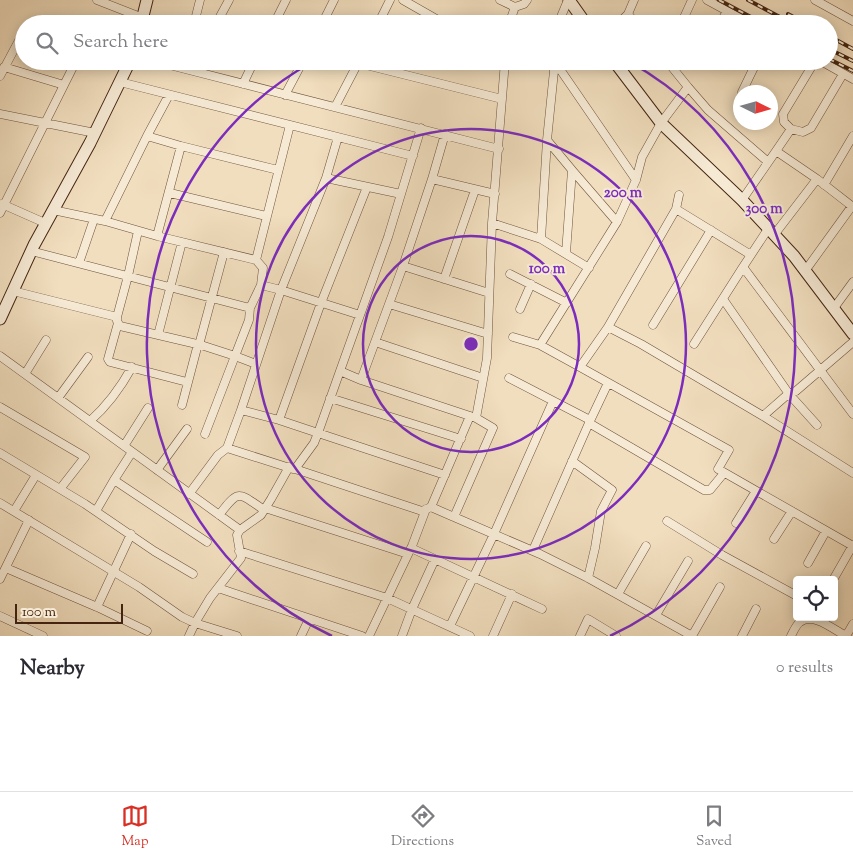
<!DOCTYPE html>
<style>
body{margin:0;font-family:"Sorts Mill Goudy",serif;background:#f7f7f7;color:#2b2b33}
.controls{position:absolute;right:15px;bottom:15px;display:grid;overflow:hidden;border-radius:5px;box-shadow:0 2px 12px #0003}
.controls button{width:45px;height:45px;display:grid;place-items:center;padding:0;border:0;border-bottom:1px solid #e1e1e2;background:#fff;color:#2b2b33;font:25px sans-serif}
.compass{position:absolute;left:733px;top:85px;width:45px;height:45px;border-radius:50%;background:#fff;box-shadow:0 2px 12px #0003;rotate:95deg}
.scale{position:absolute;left:15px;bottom:12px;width:108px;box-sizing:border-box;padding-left:5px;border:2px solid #452410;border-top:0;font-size:14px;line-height:18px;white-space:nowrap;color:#452410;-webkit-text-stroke:4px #f6ead5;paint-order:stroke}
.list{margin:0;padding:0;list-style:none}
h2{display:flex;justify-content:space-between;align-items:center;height:65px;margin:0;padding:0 20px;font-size:21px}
h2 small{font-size:16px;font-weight:400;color:#7c7c81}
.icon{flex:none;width:28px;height:28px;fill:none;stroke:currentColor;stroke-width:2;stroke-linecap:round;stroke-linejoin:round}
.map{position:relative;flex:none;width:853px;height:636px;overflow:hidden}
.search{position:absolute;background:#fff;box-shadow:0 2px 12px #0003;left:15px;right:15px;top:15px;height:55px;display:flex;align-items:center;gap:12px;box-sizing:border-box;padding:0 18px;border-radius:28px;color:#7c7c81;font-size:19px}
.sheet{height:155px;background:#fff}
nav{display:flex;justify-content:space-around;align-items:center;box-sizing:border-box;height:70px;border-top:1px solid #e1e1e2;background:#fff;font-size:14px;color:#7c7c81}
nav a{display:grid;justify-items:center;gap:2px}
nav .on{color:#d93025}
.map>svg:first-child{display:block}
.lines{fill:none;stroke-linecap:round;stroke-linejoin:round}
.street-casing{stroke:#70523c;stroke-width:9}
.secondary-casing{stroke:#452410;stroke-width:13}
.street{stroke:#f6ead5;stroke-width:8}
.secondary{stroke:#f6ead5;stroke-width:11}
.rail-casing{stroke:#452410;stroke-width:4}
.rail{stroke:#f6ead5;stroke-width:2;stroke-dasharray:5.5;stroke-linecap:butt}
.ring{fill:none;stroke:#7b2cbf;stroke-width:2.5}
.centre{fill:#7b2cbf;stroke:#f6ead5;stroke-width:2.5}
.ring-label{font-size:15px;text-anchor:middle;font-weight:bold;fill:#7b2cbf;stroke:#f6ead5;stroke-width:4;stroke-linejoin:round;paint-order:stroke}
</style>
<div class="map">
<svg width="853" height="636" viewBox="0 0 853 636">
<rect width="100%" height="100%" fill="#f1debe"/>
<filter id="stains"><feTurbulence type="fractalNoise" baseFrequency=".004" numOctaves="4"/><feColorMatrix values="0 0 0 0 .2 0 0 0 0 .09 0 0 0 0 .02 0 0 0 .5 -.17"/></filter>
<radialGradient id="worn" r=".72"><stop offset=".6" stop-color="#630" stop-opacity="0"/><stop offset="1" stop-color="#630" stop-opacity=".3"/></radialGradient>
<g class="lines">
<defs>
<path id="street" d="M97,0L143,18
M403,0L445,24
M500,0L515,7
M707,0L751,24
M815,0L853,21
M628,14L634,0
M194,24L200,0
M216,24L229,0
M274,24L286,0
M322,24L334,0
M378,24L390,0
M509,24L515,7L524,4L527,0
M558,24L568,0
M618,24L628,14L636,24
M681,24L692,0
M720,24L727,11
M154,61L499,149
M505,61L492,223L487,358L476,418L493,428L454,517L540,554L588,578L692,636L720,587
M555,61L547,140L541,239L589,268
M667,61L688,87
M821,61L853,79
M555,62L636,180
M358,63L502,99
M4,67L64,85
M0,76L24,31
M120,82L413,156
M243,84L254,61
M742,92L757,61
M169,95L147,136L181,146
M285,95L303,61
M335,107L359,61
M0,114L95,133
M791,129L784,122L783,114L815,61
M147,136L105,221L157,236
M338,137L326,178L401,194
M547,140L572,170L566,253
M776,151L791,129L803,132L811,128L843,74
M278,170L181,146L157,236L256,260L290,125
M572,170L617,222
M326,178L281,290L360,315
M432,179L495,194
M824,185L853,136
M170,193L266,216
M742,200L776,151L817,179L853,207
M2,204L45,223
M676,209L679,195
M53,210L105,221
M0,213L76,61
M492,223L541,239
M768,229L743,267L853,414
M138,231L128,276L117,317V321L120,326L201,345L235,356L249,320L250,308
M774,235L817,179
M31,251L250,308L261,285
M256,260L263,268L261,285L281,290L241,410L279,420L321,303L367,187
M79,263L94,219
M403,266L432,179L445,134
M805,271L852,206
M510,274L567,303
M444,279L475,190
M13,291L117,317
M723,299L789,394L817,425
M389,304L488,334
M834,308L853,282
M520,309L531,284
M118,323L108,359L110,362L187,382
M653,325L711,230
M608,327L676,209L751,255
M158,335L182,242
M513,337L540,345
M375,342L483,378
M853,342L796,391L787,395L763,416L853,473
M694,344L743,267
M199,345L224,252
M0,356L240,530L261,515L271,499L289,467
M580,367L540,345L617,222L636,180L642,157L661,123L688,87L708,110L768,162
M25,374L46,340
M509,378L590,420
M361,380L340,371L388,237L421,128
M608,383L589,423L704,490H710L724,473
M58,398L88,357
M330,398L461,439
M182,405L198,344
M0,407L85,457L60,489
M241,410L227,448L293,469
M763,416L641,344L608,327L580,367L729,450L718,469L853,546
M476,418L361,380L403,266L489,293
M279,420L318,433L340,371
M90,421C107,406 121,387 132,367
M205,434L235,356L256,364
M124,446L148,408
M0,453L85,504L154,551L193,574
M572,461L612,490L601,511L595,548L588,578
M157,470L187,429
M114,480L132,452
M189,494L218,455L227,448
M0,503L139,587L182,617L195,623L210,598L241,558L237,535L240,530
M431,507L422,511L295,469L314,443L318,433L445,475
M265,508L408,554
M14,511L36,475
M96,511L114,480L207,542
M219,515C239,489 238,492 264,510
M454,517L431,507L470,416
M667,521L722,555L797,596
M736,523L756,491
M774,539L792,511
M411,548L542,609
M533,550L589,423
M239,551L387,598L470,636
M808,563L826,531
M6,568L97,607L147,631
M0,579L29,520
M833,580L853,545
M218,588L362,636
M618,594L646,546
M97,607L131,534
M656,615L688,561
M0,616L43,636
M450,626L494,534L553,401
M189,636L195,623L237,636
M301,636L309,619
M369,636L412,546L426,509
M402,636L412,609L435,559
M493,636L512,594
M580,636L588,619L616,636
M742,636L756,609
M791,636C793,632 796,625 800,622C814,612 834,630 846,636
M846,636L853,624"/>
<path id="secondary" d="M569,0L586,24
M141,24L147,0
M614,61L661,123L742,200L794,256L853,334
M0,319L34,245L90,143L130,61"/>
</defs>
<use href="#street" class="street-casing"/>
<use href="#secondary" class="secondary-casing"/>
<use href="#street" class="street"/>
<use href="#secondary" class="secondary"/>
<defs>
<path id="rail" d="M719,0L764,24
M748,0L793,24
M788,14L806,24
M829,36L853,49
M829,49L853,61
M829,59L853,71"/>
</defs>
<use href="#rail" class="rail-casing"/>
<use href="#rail" class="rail"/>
</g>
<g class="ring">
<circle cx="471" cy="344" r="108"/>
<circle cx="471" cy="344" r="215"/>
<path d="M332 636A323 323 0 0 1 314 61M432 23A323 323 0 0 1 510 23M628 61A323 323 0 0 1 610 636"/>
</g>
<circle cx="471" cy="344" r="8" class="centre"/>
<g class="ring-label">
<text x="623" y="197">200 m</text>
<text x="764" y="213">300 m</text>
<text x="547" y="273">100 m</text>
</g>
<rect width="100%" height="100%" filter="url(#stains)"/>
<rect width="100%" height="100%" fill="url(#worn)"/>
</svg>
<div class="controls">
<button><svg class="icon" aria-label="locate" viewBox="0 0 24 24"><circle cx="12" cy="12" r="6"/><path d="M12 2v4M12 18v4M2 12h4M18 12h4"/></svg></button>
</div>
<svg class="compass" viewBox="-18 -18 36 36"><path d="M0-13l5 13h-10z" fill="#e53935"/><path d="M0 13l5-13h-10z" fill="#7c7c81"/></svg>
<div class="scale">100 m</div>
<div class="search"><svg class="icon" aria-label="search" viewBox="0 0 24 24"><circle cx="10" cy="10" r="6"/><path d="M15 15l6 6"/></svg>Search here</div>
</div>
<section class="sheet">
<h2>Nearby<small>0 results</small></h2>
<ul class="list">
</ul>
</section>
<nav>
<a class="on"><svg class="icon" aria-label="map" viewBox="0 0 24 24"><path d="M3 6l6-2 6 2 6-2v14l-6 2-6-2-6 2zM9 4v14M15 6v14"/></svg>Map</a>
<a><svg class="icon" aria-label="directions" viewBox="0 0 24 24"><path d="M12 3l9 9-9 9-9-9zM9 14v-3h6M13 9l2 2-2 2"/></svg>Directions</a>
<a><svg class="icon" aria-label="saved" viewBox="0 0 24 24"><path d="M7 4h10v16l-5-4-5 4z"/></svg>Saved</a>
</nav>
